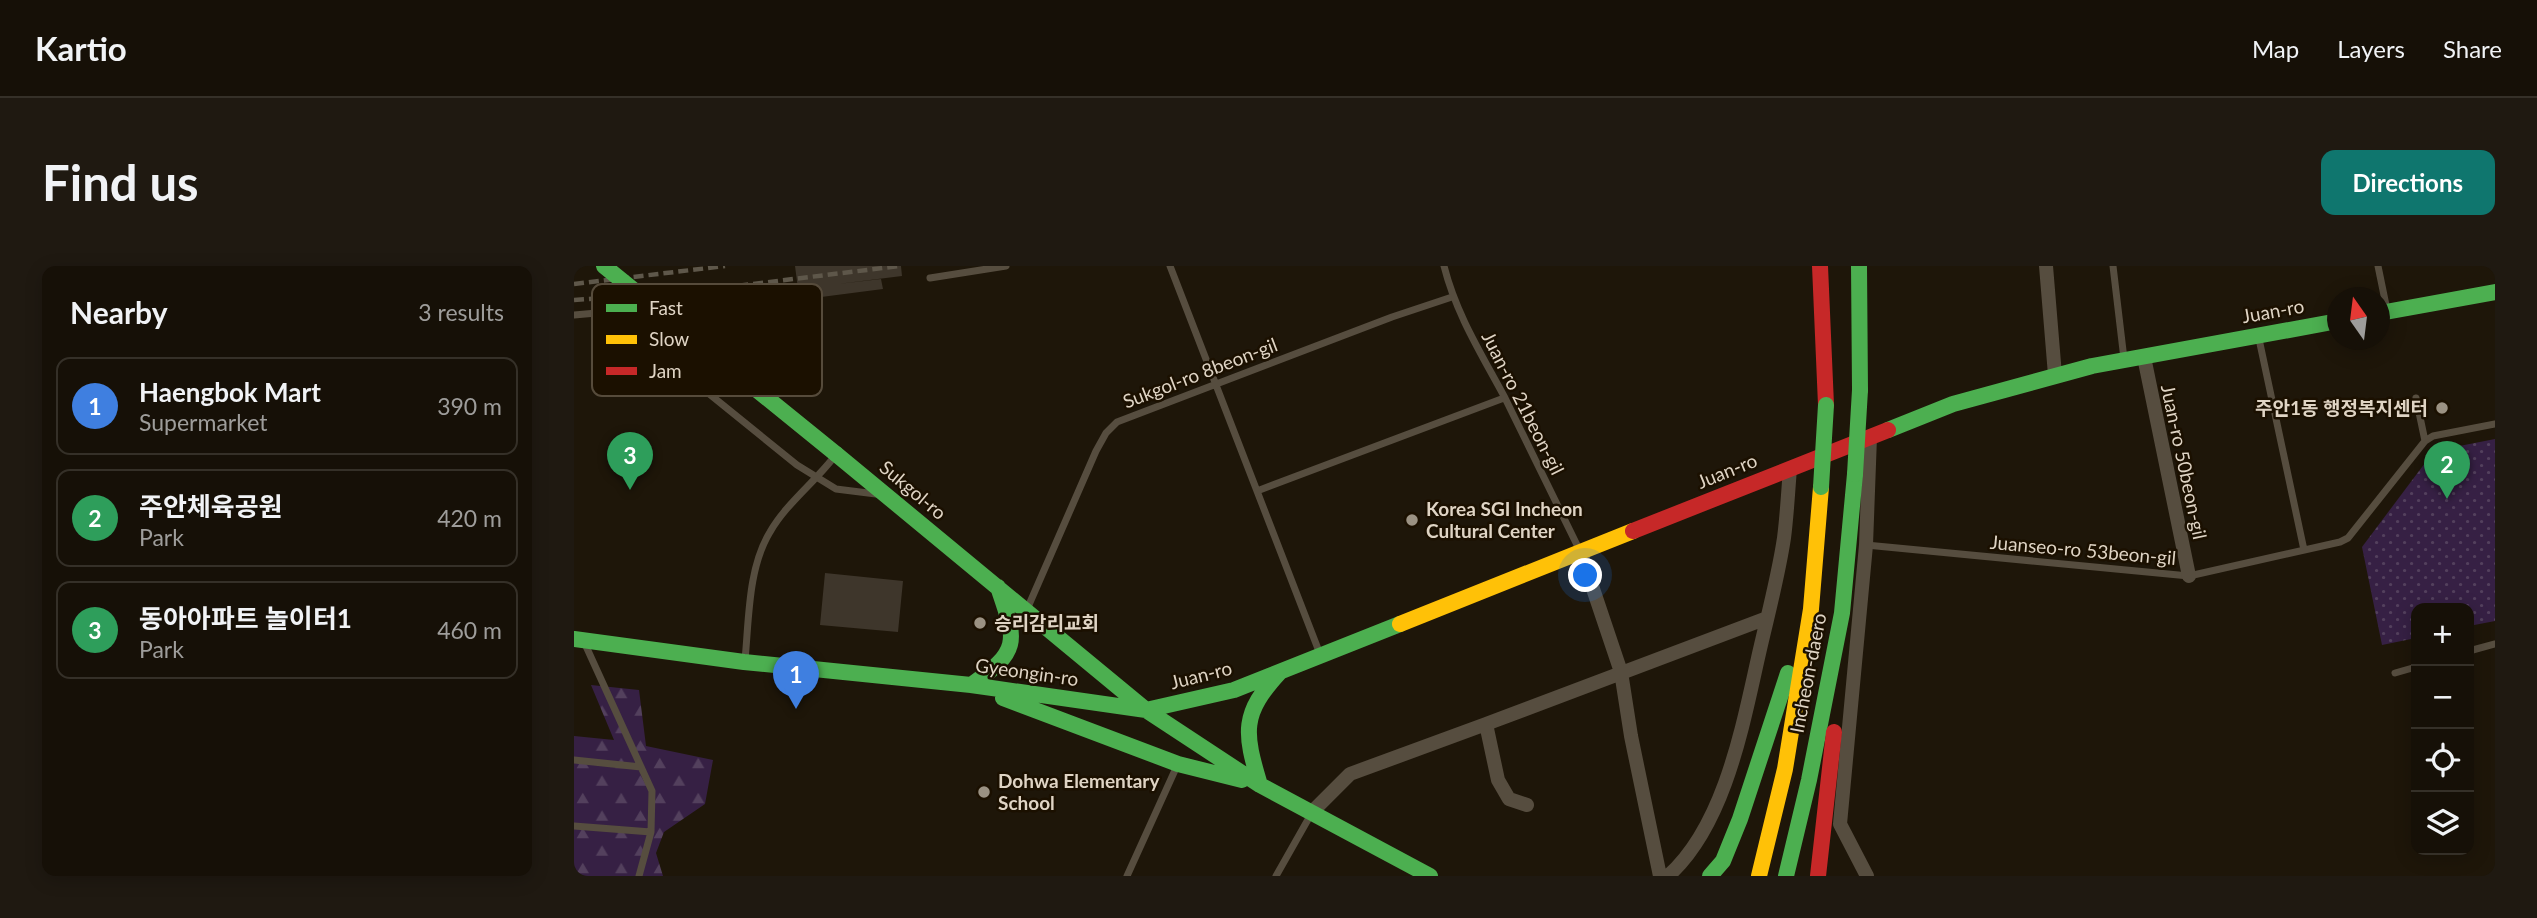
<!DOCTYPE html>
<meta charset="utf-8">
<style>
body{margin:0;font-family:Lato,"Noto Sans KR",sans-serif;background:#1f1911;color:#f1f3f6}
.controls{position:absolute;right:21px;bottom:21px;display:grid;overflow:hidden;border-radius:14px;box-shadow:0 4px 18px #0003}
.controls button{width:63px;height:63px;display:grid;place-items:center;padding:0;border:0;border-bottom:2px solid #353028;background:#161007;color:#f1f3f6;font:35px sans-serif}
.compass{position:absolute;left:1753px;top:21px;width:63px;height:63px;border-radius:50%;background:#161007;box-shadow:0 4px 18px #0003;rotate:346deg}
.you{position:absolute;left:1012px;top:310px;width:24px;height:24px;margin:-18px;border:5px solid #fff;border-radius:50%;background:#1a73e8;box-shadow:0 0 0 10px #1a73e833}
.badge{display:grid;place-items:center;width:46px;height:46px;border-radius:50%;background:#0f766e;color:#fff;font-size:23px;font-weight:700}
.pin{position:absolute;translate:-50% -58px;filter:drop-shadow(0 2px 4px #0008)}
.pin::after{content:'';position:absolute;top:37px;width:24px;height:21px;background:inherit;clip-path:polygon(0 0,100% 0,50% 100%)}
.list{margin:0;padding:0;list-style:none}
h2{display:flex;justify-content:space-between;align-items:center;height:91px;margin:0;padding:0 28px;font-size:30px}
h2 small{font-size:23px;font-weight:400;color:#9e9d9b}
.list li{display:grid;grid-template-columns:46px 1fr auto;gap:21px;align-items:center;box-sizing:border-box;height:98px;margin:0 14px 14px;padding:0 14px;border:2px solid #353028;border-radius:14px}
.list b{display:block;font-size:26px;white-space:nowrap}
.list p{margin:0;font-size:23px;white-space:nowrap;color:#9e9d9b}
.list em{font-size:23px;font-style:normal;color:#9e9d9b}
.icon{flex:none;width:38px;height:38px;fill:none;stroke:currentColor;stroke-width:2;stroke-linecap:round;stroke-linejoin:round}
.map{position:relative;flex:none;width:1921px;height:610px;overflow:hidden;border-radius:14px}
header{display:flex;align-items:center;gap:42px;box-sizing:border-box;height:98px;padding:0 35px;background:#161007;border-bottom:2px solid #353028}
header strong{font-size:33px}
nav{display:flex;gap:38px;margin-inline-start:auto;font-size:24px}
.intro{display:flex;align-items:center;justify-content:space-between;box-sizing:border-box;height:168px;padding:0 42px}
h1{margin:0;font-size:49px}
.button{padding:18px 32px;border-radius:14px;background:#0f766e;color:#fff;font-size:24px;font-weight:700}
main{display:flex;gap:42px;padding:0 42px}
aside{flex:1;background:#161007;border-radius:14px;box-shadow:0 4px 18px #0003}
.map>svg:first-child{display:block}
.grass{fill:url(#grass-dots)}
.forest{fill:url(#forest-firs)}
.building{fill:#3e362b}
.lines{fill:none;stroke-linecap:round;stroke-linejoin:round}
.lane{stroke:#564d3f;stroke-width:7}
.street{stroke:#564d3f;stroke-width:14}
.fast{stroke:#4caf50;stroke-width:16}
.slow{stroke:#ffc107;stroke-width:16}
.jam{stroke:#c62828;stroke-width:16}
.rail{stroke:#5e574a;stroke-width:4.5;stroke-dasharray:10 5;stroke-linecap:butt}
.fast-bridge{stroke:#4caf50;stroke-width:16}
.poi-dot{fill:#9b9283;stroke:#1b1000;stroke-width:2.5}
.labels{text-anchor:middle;stroke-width:5;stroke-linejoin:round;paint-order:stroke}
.street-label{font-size:19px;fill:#dfd4c4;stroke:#1b1000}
.poi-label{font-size:19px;font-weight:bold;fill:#dfd4c4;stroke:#1b1000;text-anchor:start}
.key{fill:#1b1000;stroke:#564b3b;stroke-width:2}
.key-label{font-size:19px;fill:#dfd4c4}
</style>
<header>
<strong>Kartio</strong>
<nav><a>Map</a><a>Layers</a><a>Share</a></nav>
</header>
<div class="intro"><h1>Find us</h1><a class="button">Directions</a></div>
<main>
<aside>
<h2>Nearby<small>3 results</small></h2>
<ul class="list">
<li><span class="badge" style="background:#3f7fe0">1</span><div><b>Haengbok Mart</b><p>Supermarket</p></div><em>390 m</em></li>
<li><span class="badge" style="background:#2e9e5b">2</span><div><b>주안체육공원</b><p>Park</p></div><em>420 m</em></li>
<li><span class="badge" style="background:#2e9e5b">3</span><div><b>동아아파트 놀이터1</b><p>Park</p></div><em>460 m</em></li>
</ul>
</aside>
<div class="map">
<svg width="1921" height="610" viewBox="0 0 1921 610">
<defs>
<pattern id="grass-dots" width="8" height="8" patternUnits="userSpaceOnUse" patternTransform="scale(1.75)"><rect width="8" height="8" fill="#362044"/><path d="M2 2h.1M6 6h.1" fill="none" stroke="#53405d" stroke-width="1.8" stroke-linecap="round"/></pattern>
<pattern id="forest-firs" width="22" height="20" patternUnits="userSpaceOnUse" patternTransform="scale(1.75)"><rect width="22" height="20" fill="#362044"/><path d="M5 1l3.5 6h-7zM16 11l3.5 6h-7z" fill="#53405d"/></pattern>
</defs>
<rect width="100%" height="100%" fill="#1e1609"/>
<path class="grass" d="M1921,173V355L1895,360V342H1842V372L1808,379L1788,281L1860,185Z"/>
<path class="forest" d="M17,419L65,424L72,480L139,494L131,538L90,566L82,587L89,610H0V470L40,474Z"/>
<path class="building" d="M221,0H327L328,10L264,18L307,13L309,23L201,37L200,27L245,22L224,23Z
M251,307L329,315L324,366L246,359Z"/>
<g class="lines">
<path class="lane" d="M596,0L746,388
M870,0C882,48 908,89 931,132C956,182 980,233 1005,283
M1539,0L1550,93
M1804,0L1813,44
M356,12L432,0
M0,49L34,46L223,199L262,223L302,228
M1685,73L1730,284
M1842,132L1851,175
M683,225L930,132
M1292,279L1615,310L1766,276L1774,272L1851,175L1859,170L1921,158
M454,341L522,185L532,167L543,156L818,51L878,31
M11,378L78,525L77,566L65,610
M1895,385L1921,378
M171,394C175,353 174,302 196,266C212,238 240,217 260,191
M1821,407L1842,401
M0,494L67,501
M0,560L77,566
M553,610L602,502
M702,610L736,550"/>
<path class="street" d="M1472,0L1481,109
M1570,91L1615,310
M1007,287L1047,406L1057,470L1086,610
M953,539L935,533L924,514L912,458L1193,352
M737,547L776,508L912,458
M1094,610C1150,560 1168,463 1184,392C1193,352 1204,312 1210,272C1213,249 1214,226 1216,203
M1293,610L1266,558L1292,279L1296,171"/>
<path class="fast" d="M1285,0L1286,124
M1806,47L1921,26
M1314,164L1379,138L1518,100L1764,55
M262,188L572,444L660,424L826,358
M0,373L170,396L397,419L572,444L686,519L856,610
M397,419C448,384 442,374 424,321
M429,432L604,498L668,514
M686,519C670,466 667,448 706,406
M1136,610L1149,595L1166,553L1214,407
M1212,610L1235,514L1268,347L1281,208"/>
<path class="slow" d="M826,358L1059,265
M1185,610L1211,503L1237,343L1247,221"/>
<path class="jam" d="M1246,0L1252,139
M1059,265L1314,164
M1244,610L1260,466"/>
<path class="rail" d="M0,18L151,0
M0,34L106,27L325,0"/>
<path class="fast-bridge" d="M30,0L262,188
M1281,208L1286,124
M1247,221L1252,139"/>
</g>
<g class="poi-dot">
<circle cx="1868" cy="142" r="7"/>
<circle cx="838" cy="254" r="7"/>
<circle cx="406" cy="357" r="7"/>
<circle cx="410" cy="526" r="7"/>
</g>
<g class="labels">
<g class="street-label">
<text transform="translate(1699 45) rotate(-10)" y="7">Juan-ro</text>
<text transform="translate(626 107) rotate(-21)" y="7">Sukgol-ro 8beon-gil</text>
<text transform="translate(949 137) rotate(63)" y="7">Juan-ro 21beon-gil</text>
<text transform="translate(1610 196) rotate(78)" y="7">Juan-ro 50beon-gil</text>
<text transform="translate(1153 205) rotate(-22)" y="7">Juan-ro</text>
<text transform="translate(339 224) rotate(40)" y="7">Sukgol-ro</text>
<text transform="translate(1509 284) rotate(5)" y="7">Juanseo-ro 53beon-gil</text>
<text transform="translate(453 406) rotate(8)" y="7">Gyeongin-ro</text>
<text transform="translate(1234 407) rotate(-79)" y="7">Incheon-daero</text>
<text transform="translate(627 409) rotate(-14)" y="7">Juan-ro</text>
</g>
<g class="poi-label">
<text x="1854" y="149" text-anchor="end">주안1동 행정복지센터</text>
<text x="852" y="250">Korea SGI Incheon<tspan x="852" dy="22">Cultural Center</tspan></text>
<text x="420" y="364">승리감리교회</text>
<text x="424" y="522">Dohwa Elementary<tspan x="424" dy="22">School</tspan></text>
</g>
</g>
<rect x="18" y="18" width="230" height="112" rx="10" class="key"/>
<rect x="32" y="38" width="31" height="8" fill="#4caf50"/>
<rect x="32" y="69" width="31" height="9" fill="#ffc107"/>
<rect x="32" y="101" width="31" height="8" fill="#c62828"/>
<g class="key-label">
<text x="75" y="49">Fast</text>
<text x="75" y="80">Slow</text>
<text x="75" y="112">Jam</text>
</g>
</svg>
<div class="controls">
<button>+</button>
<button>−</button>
<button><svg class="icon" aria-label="locate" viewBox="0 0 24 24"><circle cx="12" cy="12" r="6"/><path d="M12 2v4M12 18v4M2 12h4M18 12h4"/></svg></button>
<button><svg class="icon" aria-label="layers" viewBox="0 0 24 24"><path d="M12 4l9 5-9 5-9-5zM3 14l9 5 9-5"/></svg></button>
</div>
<svg class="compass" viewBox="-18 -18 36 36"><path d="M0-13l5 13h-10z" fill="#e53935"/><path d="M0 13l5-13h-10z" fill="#9e9d9b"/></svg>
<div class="you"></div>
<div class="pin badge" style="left:222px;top:443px;background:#3f7fe0">1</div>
<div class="pin badge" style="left:1873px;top:233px;background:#2e9e5b">2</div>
<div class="pin badge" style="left:56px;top:224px;background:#2e9e5b">3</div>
</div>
</main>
